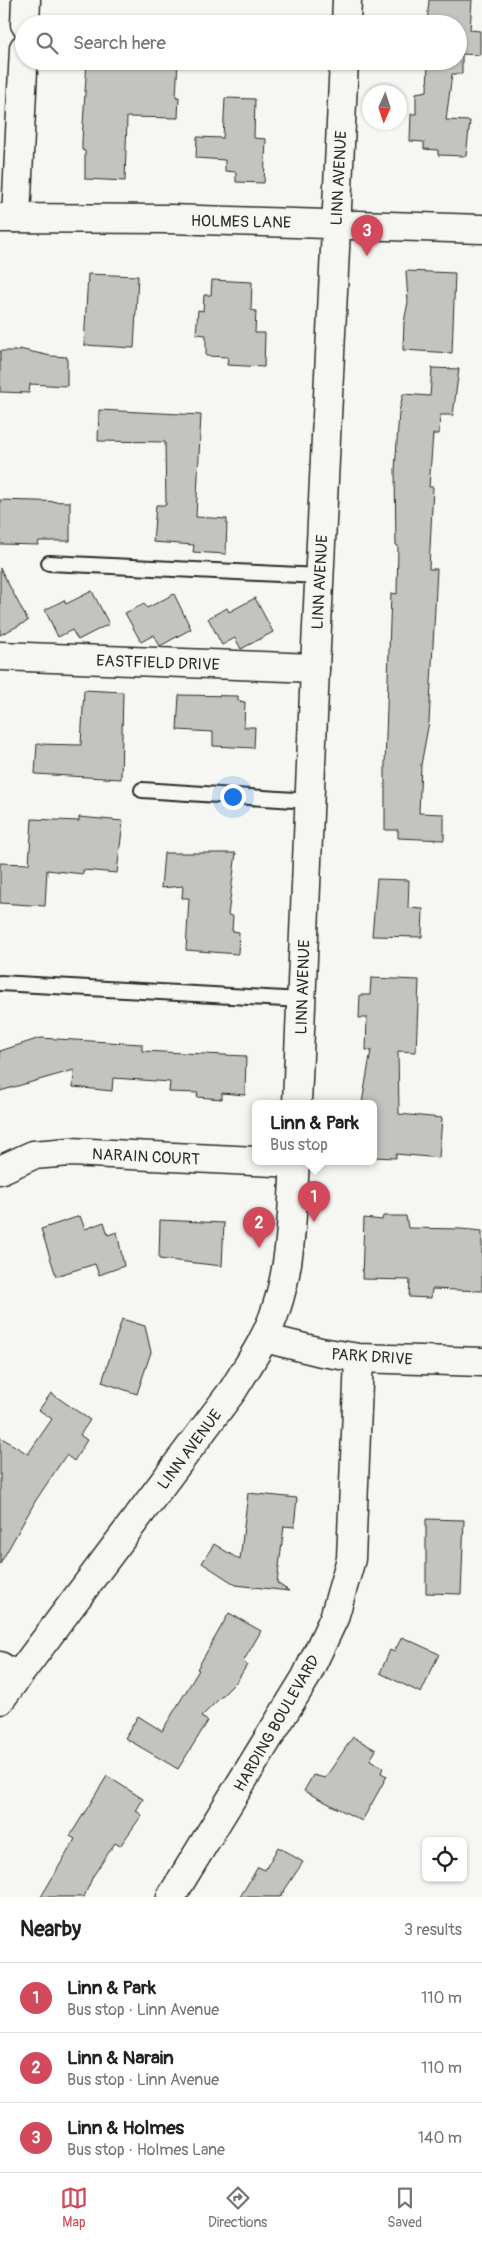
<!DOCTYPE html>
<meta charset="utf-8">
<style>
body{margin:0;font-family:Pangolin,sans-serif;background:#f2f2f2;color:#222}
.controls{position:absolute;right:15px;bottom:15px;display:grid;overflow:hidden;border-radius:8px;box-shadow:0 1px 4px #0004}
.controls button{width:45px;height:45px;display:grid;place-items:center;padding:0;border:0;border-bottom:1px solid #e0e0e0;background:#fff;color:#222;font:25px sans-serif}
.compass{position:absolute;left:362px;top:85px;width:45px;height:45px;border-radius:50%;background:#fff;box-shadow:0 1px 4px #0004;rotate:183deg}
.you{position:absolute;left:232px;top:796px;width:18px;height:18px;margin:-12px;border:4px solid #fff;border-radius:50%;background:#1a73e8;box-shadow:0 0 0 8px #1a73e833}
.badge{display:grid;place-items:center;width:32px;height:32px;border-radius:50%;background:#d1495b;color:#fff;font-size:16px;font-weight:700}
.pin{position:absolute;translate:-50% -41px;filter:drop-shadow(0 1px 2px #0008)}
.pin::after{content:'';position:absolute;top:26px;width:18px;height:15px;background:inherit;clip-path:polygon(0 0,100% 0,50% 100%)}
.popup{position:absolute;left:252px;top:1100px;width:125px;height:65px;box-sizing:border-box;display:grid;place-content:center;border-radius:8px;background:#fff;filter:drop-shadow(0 1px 4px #0005);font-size:16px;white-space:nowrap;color:#767676}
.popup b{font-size:19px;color:#222}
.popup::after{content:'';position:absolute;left:50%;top:100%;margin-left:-10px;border:10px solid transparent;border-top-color:#fff}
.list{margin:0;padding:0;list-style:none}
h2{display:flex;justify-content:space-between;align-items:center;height:65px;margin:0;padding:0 20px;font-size:21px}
h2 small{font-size:16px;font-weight:400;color:#767676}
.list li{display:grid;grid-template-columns:32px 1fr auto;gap:15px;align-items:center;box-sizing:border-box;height:70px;padding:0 20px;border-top:1px solid #e0e0e0}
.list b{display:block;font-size:19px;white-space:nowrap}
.list p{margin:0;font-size:16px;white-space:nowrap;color:#767676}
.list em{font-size:16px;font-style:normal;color:#767676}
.icon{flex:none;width:28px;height:28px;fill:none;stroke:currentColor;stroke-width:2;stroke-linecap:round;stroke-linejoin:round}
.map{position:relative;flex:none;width:482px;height:1897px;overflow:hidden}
.search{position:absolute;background:#fff;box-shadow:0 1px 4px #0004;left:15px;right:15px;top:15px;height:55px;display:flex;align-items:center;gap:12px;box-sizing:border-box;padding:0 18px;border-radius:28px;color:#767676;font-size:19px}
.sheet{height:275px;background:#fff}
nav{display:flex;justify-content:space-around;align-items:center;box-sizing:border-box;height:70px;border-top:1px solid #e0e0e0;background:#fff;font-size:14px;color:#767676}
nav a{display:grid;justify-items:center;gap:2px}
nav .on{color:#d1495b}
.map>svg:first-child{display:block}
.building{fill:#c3c3c0;stroke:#2b2b2b}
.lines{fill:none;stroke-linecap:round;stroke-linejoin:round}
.lane-casing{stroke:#2b2b2b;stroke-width:18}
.street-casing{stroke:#2b2b2b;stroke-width:31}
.secondary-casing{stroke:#2b2b2b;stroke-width:31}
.lane{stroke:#f6f6f2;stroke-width:14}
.street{stroke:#f6f6f2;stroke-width:28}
.secondary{stroke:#f6f6f2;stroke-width:28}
.labels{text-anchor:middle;stroke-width:4;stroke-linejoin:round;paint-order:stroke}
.street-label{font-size:16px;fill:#2b2b2b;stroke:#f6f6f2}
</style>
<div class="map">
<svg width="482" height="1897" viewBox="0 0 482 1897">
<rect width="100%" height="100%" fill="#f6f6f2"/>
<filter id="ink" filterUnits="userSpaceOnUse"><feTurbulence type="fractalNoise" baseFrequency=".02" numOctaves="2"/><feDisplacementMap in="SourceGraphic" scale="10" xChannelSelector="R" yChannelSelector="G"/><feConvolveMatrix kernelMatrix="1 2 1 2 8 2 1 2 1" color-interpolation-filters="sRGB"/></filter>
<g filter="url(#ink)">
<path class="building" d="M429,0H472L470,30L480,31V55L462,54V74H452L446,120L470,121L466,156L438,155V150L424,149V142L410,141L411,114H416V93L427,91L428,61H458V24H427Z
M87,61H178L176,97H179L178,118L127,117L125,181L85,179V151L82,150V141Z
M225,98L255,99L254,138L266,139L264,183L236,182V172L225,171V160L196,158L197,137L223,138Z
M406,271L455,273L452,353L403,350L404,322L408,302Z
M88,274L138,276L134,348L84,345Z
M212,280L252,282L251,310L256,311L255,333H265L264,367L227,365L228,357L206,356V335L196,334L198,310L203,311L204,295H211Z
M19,349L51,356L67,357V386L30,384L29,393L0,392V351H19Z
M432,368L459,369L453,415H440L439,434H433L429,487H433L429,569H437L429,722L421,765L419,813L444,814V840L398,838V830H385V765L391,593L397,594L398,546L396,545L395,470L399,412L403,394L430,396Z
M99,410L201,415L196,517L227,519L226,554L193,552L194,545L153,542L156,505H166L165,442L98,441Z
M0,500L70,502V541H39L38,545L0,544Z
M0,568L28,621L0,635Z
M92,591L109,624L78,640L72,630L58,637L45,610L64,600L66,604Z
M174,594L191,629L160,646L154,635L141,642L125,613L144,604L147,608Z
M255,598L273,632L241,649L235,638L222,645L208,618L227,608L229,612Z
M84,690L123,692L121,779L35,774L37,744L81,745Z
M179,695L238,696V701L245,702L244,727H255L254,748L213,746V732L177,730Z
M79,817L123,821L117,873L83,870V874L47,870L45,906L0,903V863L29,864L32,819L79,821Z
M164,853H236L228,915L233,916L232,931L239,932L238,954L186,950L189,898H182L183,886L161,888Z
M377,879L409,880L408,908L423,909L422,937L372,936Z
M371,978L419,980L416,1052L398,1051L399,1114L442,1118L439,1158L396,1154V1158L373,1157V1103H362L371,1050H366L367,1018H359L360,995H370Z
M40,1038L142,1044V1051L246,1056L245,1095L222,1093V1099L197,1097L198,1093L169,1092L170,1082L113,1078L112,1091L73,1087L74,1070L0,1091V1051Z
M80,1216L85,1229L104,1222L108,1235L117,1232L124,1266L99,1275L95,1264L56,1276L41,1229Z
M383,1216H406L408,1228L461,1229L482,1231V1291L432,1289L431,1298L409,1297L410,1280L362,1279L364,1218L382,1220Z
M160,1220L224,1223L222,1266L159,1259Z
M122,1319L145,1326L151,1352L137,1394L102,1382Z
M51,1393L90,1420L80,1435L87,1440L74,1461L66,1455L36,1500L0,1564V1437L28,1454L52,1419L39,1410Z
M248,1493L297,1498L294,1527L284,1526L277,1583L289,1591L236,1585L202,1563L214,1544L240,1560Z
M426,1519L464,1520L461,1594L426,1593Z
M229,1613L261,1631L243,1662L247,1665L237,1681L201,1717L208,1721L178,1769L125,1738L138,1716L162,1731L199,1670L197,1669Z
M402,1637L439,1654L421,1693L380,1673L390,1650L394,1652Z
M353,1737L376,1750L370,1760L383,1767L381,1773L387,1776L362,1821L304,1791L313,1775L325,1778Z
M107,1776L143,1799L136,1811L142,1815L120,1846L115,1843L93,1876L84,1897H41L75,1839L70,1836Z
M278,1847L303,1862L280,1897H240L258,1867L265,1870Z"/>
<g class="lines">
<defs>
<path id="lane" d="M49,563L319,576
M142,790L310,801
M0,983L302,1000"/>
<path id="street" d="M25,24L26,0
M16,218L24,48
M0,656L315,668
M0,1170L33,1155L70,1152L295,1163
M264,1338L321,1352L359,1358L482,1362
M0,1666L16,1676
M171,1897L306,1677L334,1618L351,1559L359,1358"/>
<path id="secondary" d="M346,24L347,0
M0,218L169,219L482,229
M297,1103L315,668L344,61
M0,1700L233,1390C249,1364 267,1338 276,1309C292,1262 292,1210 295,1161"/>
</defs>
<use href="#lane" class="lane-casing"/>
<use href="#street" class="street-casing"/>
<use href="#secondary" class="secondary-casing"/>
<use href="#lane" class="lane"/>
<use href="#street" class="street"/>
<use href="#secondary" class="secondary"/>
</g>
</g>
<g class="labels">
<g class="street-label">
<text transform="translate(338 178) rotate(-87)" y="6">LINN AVENUE</text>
<text transform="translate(241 221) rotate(1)" y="6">HOLMES LANE</text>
<text transform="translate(319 582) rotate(-87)" y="6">LINN AVENUE</text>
<text transform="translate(158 662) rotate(2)" y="6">EASTFIELD DRIVE</text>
<text transform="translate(302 987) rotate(-88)" y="6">LINN AVENUE</text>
<text transform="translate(146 1156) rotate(3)" y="6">NARAIN COURT</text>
<text transform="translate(372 1356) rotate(4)" y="6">PARK DRIVE</text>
<text transform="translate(189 1449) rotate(-53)" y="6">LINN AVENUE</text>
<text transform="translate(276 1723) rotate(-60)" y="6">HARDING BOULEVARD</text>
</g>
</g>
</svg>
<div class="controls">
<button><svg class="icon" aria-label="locate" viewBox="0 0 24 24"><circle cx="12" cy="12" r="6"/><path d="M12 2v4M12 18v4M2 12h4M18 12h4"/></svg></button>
</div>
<svg class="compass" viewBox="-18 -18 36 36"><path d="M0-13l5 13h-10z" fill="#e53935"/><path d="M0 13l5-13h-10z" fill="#767676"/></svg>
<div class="you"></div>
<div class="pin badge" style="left:314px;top:1222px">1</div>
<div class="popup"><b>Linn &amp; Park</b>Bus stop</div>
<div class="pin badge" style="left:259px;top:1248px">2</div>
<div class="pin badge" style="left:367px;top:256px">3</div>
<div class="search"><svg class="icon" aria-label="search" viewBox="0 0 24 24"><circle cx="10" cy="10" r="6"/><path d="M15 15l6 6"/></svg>Search here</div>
</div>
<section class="sheet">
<h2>Nearby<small>3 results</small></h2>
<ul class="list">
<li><span class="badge">1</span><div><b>Linn &amp; Park</b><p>Bus stop · Linn Avenue</p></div><em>110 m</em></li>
<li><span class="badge">2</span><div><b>Linn &amp; Narain</b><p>Bus stop · Linn Avenue</p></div><em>110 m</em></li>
<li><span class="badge">3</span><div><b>Linn &amp; Holmes</b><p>Bus stop · Holmes Lane</p></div><em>140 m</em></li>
</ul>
</section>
<nav>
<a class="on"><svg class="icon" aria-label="map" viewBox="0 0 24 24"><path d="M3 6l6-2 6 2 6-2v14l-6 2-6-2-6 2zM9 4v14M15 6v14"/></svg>Map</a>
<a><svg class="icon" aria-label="directions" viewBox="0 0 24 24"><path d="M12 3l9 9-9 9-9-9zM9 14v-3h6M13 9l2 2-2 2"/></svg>Directions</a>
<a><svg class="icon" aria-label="saved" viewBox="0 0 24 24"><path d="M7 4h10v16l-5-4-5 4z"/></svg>Saved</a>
</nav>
